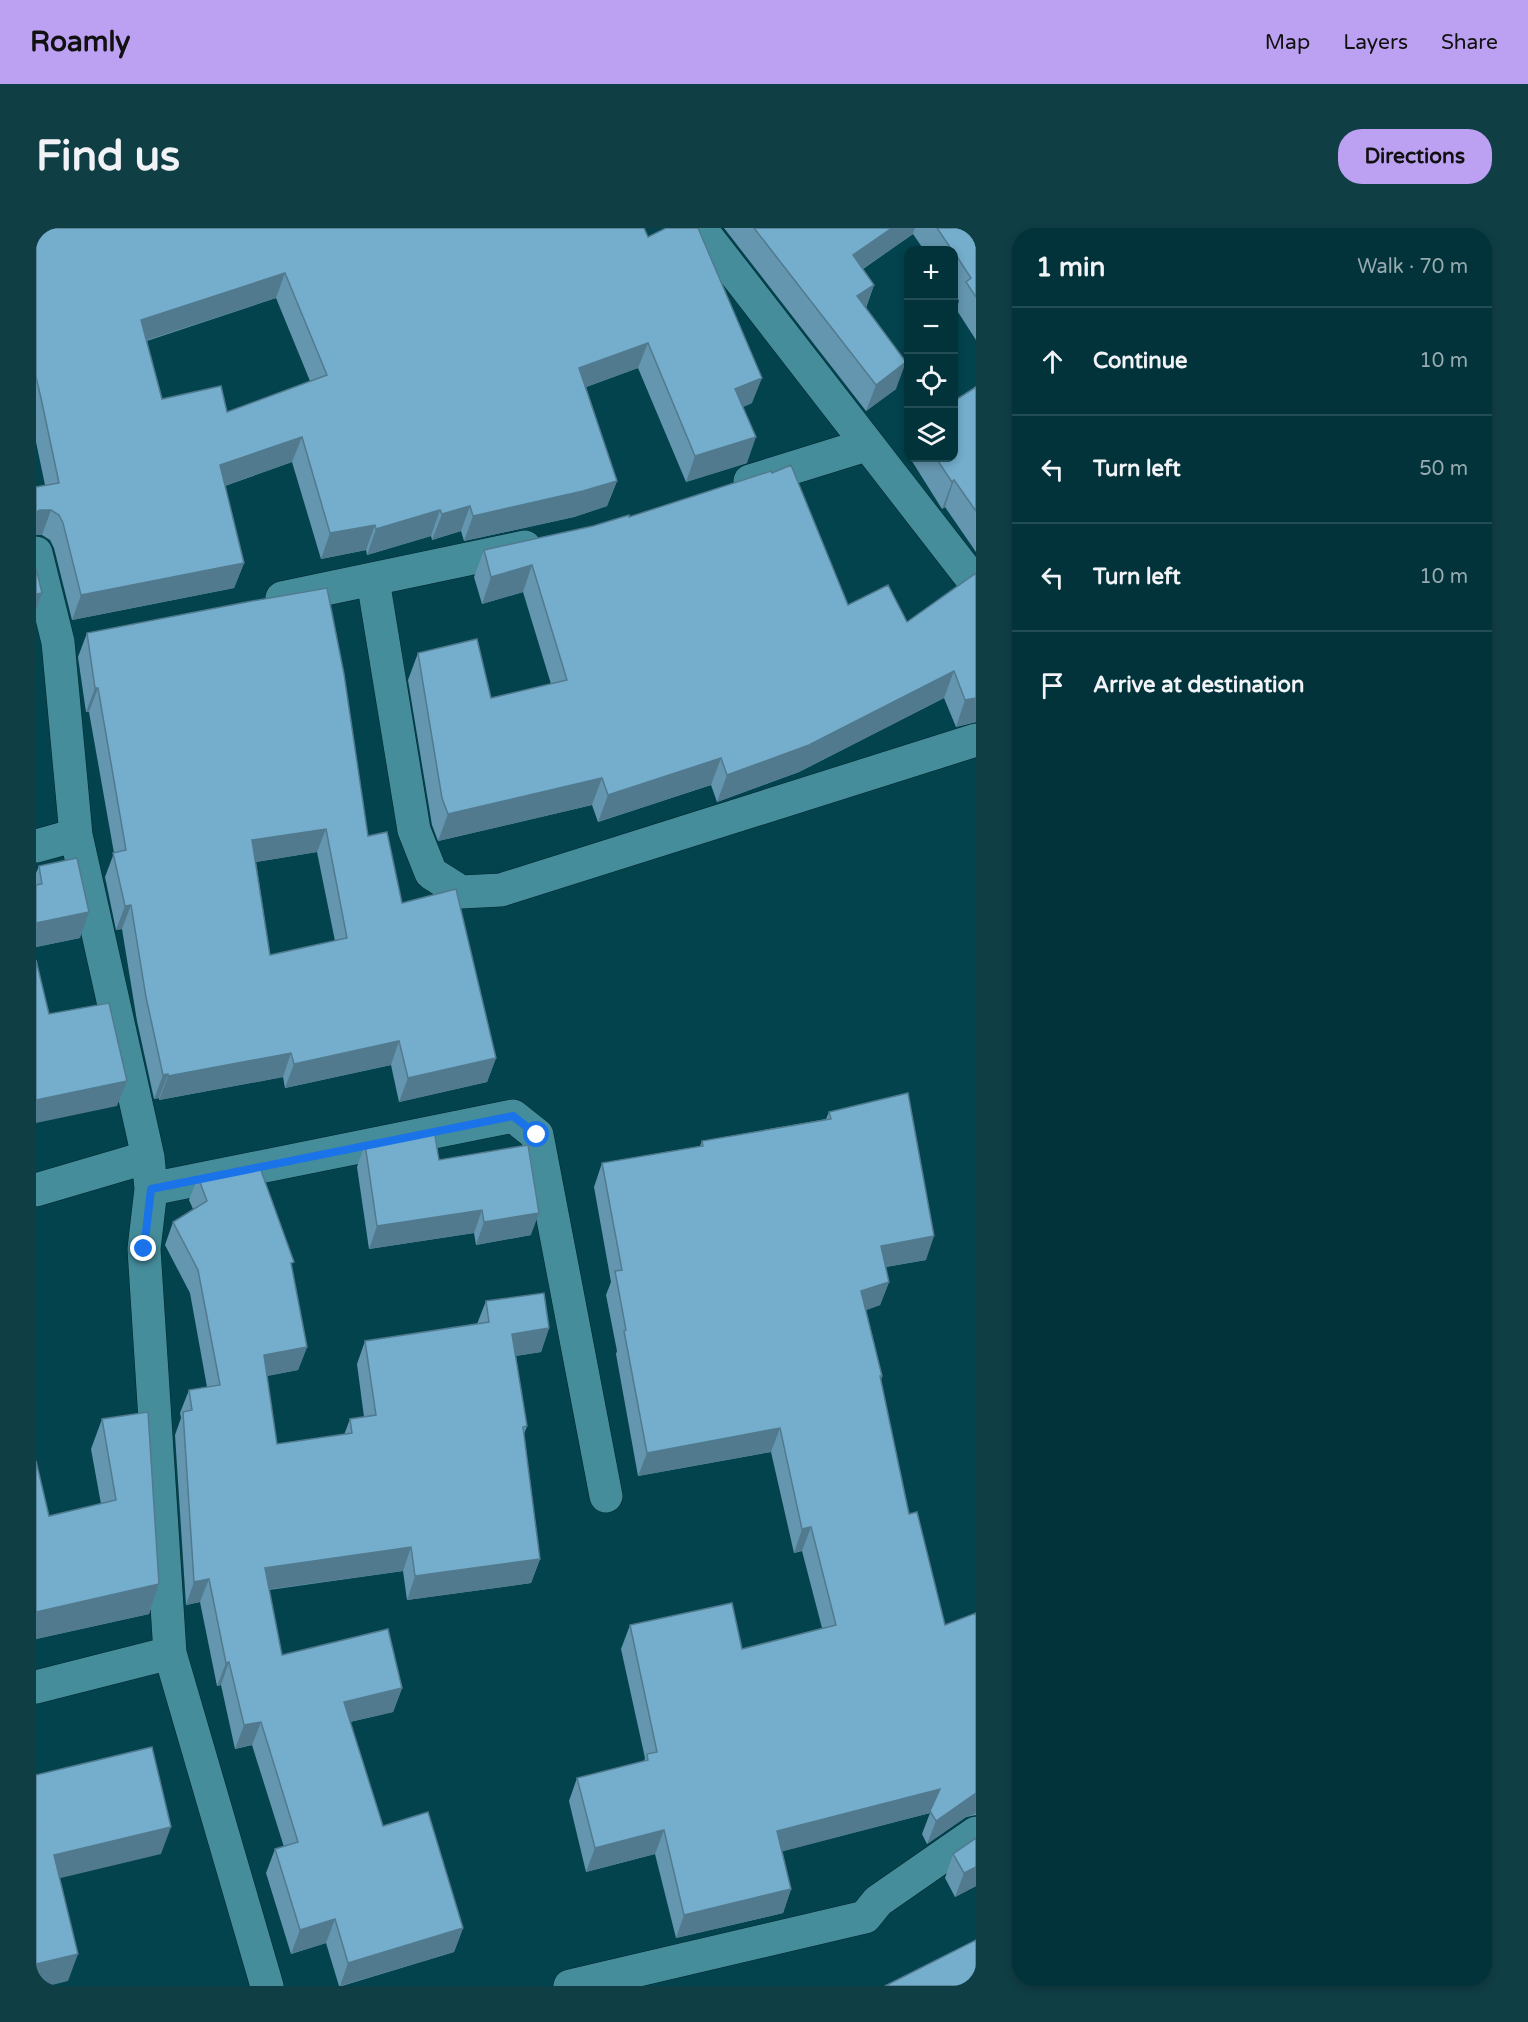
<!DOCTYPE html>
<meta charset="utf-8">
<style>
body{margin:0;font-family:"Varela Round",sans-serif;background:#103e45;color:#f1f3f6}
.controls{position:absolute;right:18px;top:18px;display:grid;overflow:hidden;border-radius:12px;box-shadow:0 3px 9px #0003}
.controls button{width:54px;height:54px;display:grid;place-items:center;padding:0;border:0;border-bottom:2px solid #234d54;background:#02323a;color:#f1f3f6;font:30px sans-serif}
.stop{position:absolute;width:18px;height:18px;margin:-14px;border:4px solid #1a73e8;border-radius:50%;background:#fff}
.stop.end{background:#1a73e8;border-color:#fff;box-shadow:0 2px 6px #0008}
.list{margin:0;padding:0;list-style:none}
h2{display:flex;justify-content:space-between;align-items:center;height:78px;margin:0;padding:0 24px;font-size:26px}
h2 small{font-size:20px;font-weight:400;color:#96aaaf}
.list li{display:grid;grid-template-columns:39px 1fr auto;gap:18px;align-items:center;box-sizing:border-box;height:108px;padding:0 24px;border-top:2px solid #234d54}
.list b{display:block;font-size:22px;white-space:nowrap}
.list em{font-size:20px;font-style:normal;color:#96aaaf}
.icon{flex:none;width:33px;height:33px;fill:none;stroke:currentColor;stroke-width:2;stroke-linecap:round;stroke-linejoin:round}
.map{position:relative;flex:none;width:940px;height:1758px;overflow:hidden;border-radius:24px}
header{display:flex;align-items:center;gap:36px;box-sizing:border-box;height:84px;padding:0 30px;background:#bca0f2;color:#111}
header strong{font-size:28px}
nav{display:flex;gap:33px;margin-inline-start:auto;font-size:21px}
.intro{display:flex;align-items:center;justify-content:space-between;box-sizing:border-box;height:144px;padding:0 36px}
h1{margin:0;font-size:42px}
.button{padding:15px 27px;border-radius:24px;background:#bca0f2;color:#111;font-size:21px;font-weight:700}
main{display:flex;gap:36px;padding:0 36px}
aside{flex:1;background:#02323a;border-radius:24px;box-shadow:0 3px 9px #0003}
.map>svg:first-child{display:block}
.lines{fill:none;stroke-linecap:round;stroke-linejoin:round}
.street-casing{stroke:#00272e;stroke-width:34}
.street{stroke:#458d9b;stroke-width:33}
.wall{fill:#6496af;fill-rule:evenodd}
.shaded-wall{fill:#517a8f}
.building{fill:#74aecc;stroke:#517a8f;stroke-width:1.5;fill-rule:evenodd}
.route{stroke:#1a73e8;stroke-width:8}
</style>
<header>
<strong>Roamly</strong>
<nav><a>Map</a><a>Layers</a><a>Share</a></nav>
</header>
<div class="intro"><h1>Find us</h1><a class="button">Directions</a></div>
<main>
<div class="map">
<svg width="940" height="1758" viewBox="0 0 940 1758">
<rect width="100%" height="100%" fill="#03434d"/>
<g class="lines">
<defs>
<path id="street" d="M664,0L940,356
M714,253L830,217
M0,325L22,414L40,607L112,929L115,961L108,1021L134,1425L231,1758
M337,352L378,602L395,645L425,664L465,662L940,512
M246,370L489,319
M0,618L40,607
M115,961L477,888L501,907L570,1268
M0,962L112,929
M0,1459L134,1425
M534,1758L829,1689L842,1673L940,1605"/>
</defs>
<use href="#street" class="street-casing"/>
<use href="#street" class="street"/>
</g>
<path class="wall" d="M0,0L612,9L716,175L707,179L711,235L650,254L602,140L550,159L581,253L571,278L538,289L428,313L425,303L396,312L395,308L331,327L330,322L285,331L256,234L189,258L208,335L198,360L36,392L18,320L14,312L6,307H0V259L9,257L0,214ZM240,70L274,153L191,184L126,171L111,113Z
M688,0H940V112L920,81L923,73L918,65V22H888L877,6L827,41L838,57L830,80L860,161L830,183Z
M940,159V324L909,279L906,281L874,230H918Z
M873,216V227L870,223Z
M593,289L812,377L871,394L940,345V494L920,499L908,470L763,544L681,574L675,557L562,594L556,577L402,613L396,597L372,452L382,425L455,470L515,456L487,364L446,376L438,349L448,322L557,298Z
M51,405L332,608L366,675L460,830L451,854L363,874L355,837L249,860L247,849L123,872V870L118,871L101,793L86,701L80,702L69,649L78,625L53,484H50L42,429ZM281,624L299,713L234,727L220,634Z
M3,638L44,710L0,719V645Z
M793,884L890,1032L850,1039L853,1054L844,1077L830,1082L846,1148L845,1153L873,1286L909,1397L940,1385V1587L930,1589L891,1616L886,1606L894,1585L746,1623L755,1661L747,1685L640,1710L619,1626L550,1644L533,1573L541,1550L608,1533L609,1530L585,1421L594,1397L706,1421L786,1400L766,1323L758,1325L735,1224L602,1248L580,1126L581,1123L570,1067L575,1054L558,959L566,935L664,918L666,913L790,891Z
M329,916L403,932L495,1007L440,1017L438,1005L333,1021L321,939Z
M162,949L256,1041L271,1119L262,1142L231,1148L241,1216L308,1207L314,1191L328,1189L321,1136L329,1113L441,1096L450,1073L513,1100L505,1124L479,1128L491,1198L488,1206L504,1331L495,1355L371,1372L367,1343L233,1362L246,1427L366,1460L357,1484L314,1494L347,1598L427,1700L418,1724L306,1758H303L290,1715L255,1726L230,1645L239,1621L248,1619L216,1517L199,1521L185,1457L181,1458L164,1374L150,1377L139,1207L145,1190L144,1185L153,1162L171,1159L154,1065L129,1017L137,994L157,981L153,972Z
M66,1191L123,1356L113,1386L0,1411V1233L13,1288L65,1276L55,1221Z
M917,1626L940,1658L919,1669L909,1650Z"/>
<path class="shaded-wall" d="M856,0H879L877,6L807,54L817,27Z
M249,45L240,70L96,117L105,92Z
M838,57L828,84L821,68Z
M612,115L602,140L534,165L543,140Z
M870,134L860,161L830,183L840,157Z
M726,150L716,175L690,186L699,161Z
M266,209L256,234L174,263L184,237Z
M720,209L711,235L650,254L659,228Z
M918,252L909,279L906,281L916,254Z
M581,253L571,278L538,289L428,313L437,288Z
M434,278L425,303L396,312L406,286Z
M4,282H15L6,307H0V284Z
M404,282L395,308L331,327L340,301Z
M339,297L330,322L285,331L294,305Z
M208,335L198,360L36,392L45,367Z
M496,337L487,364L446,376L455,349Z
M6,365L0,382V366Z
M918,443L908,470L763,544L681,574L691,547Z
M59,460H62L53,484H50Z
M940,470V494L920,499L929,472Z
M685,530L675,557L562,594L572,567Z
M566,550L556,577L402,613L412,586Z
M290,601L281,624L208,636L216,612Z
M95,677L86,701L80,702L89,678Z
M53,684L44,710L0,719V695Z
M363,813L355,837L249,860L258,836Z
M255,825L247,849L123,872L132,848Z
M460,830L451,854L363,874L372,850Z
M132,846L123,870L118,871L127,847Z
M91,853L81,878L0,895V872Z
M446,982L438,1005L333,1021L341,998Z
M503,985L495,1007L440,1017L448,994Z
M898,1008L890,1032L837,1041L845,1018Z
M853,1054L844,1077L817,1087L825,1063Z
M513,1100L505,1124L467,1130L476,1106Z
M271,1119L262,1142L219,1150L228,1127Z
M744,1200L735,1224L602,1248L611,1225Z
M775,1299L766,1323L758,1325L766,1301Z
M375,1319L367,1343L221,1363L229,1340Z
M504,1331L495,1355L371,1372L379,1348Z
M173,1351L164,1374L150,1377L158,1354Z
M123,1356L113,1386L0,1411V1384Z
M193,1434L185,1457L181,1458L190,1435Z
M366,1460L357,1484L300,1497L308,1474Z
M225,1494L216,1517L199,1521L208,1497Z
M904,1561L894,1585L733,1627L741,1603Z
M940,1565V1584L939,1586L930,1589L891,1616L900,1593Z
M135,1599L125,1626L8,1654L18,1627Z
M628,1602L619,1626L550,1644L559,1620Z
M940,1639V1658L919,1669L928,1645Z
M755,1661L747,1685L640,1710L648,1687Z
M299,1691L290,1715L255,1726L264,1702Z
M427,1700L418,1724L304,1758L312,1735Z
M42,1726L32,1753L12,1758H0V1736Z"/>
<path class="building" d="M0,0H608L612,9L630,0H662L726,150L699,161L720,209L659,228L612,115L543,140L581,253L547,263L437,288L434,278L406,286L404,282L340,301L339,297L294,305L266,209L184,237L208,335L45,367L27,295L23,287L15,282H4L0,284V259L23,255L5,170L0,149ZM249,45L291,147L191,184L185,158L126,171L105,92Z
M718,0H856L817,27L838,57L821,68L870,134L840,157Z
M901,0H940V69L930,54L935,50L918,24V22H916Z
M940,159V283L918,252L916,254L900,230H918V173Z
M755,237L812,377L852,357L871,394L940,345V470L929,472L918,443L773,517L691,547L685,530L572,567L566,550L412,586L406,570L382,425L441,411L455,470L531,452L496,337L455,349L448,322L557,298L593,287V289L735,243L736,245Z
M0,340L6,365L0,366Z
M291,360L308,446L332,608L351,604L366,675L420,661L460,830L372,850L363,813L258,836L255,825L132,848V846L127,847L110,769L95,677L89,678L77,625L90,622L62,460H59L51,405L216,373ZM290,601L311,710L234,727L216,612Z
M41,630L53,684L0,695V657L6,656L3,638Z
M0,732L13,786L73,775L91,853L0,872Z
M872,865L898,1008L845,1018L853,1054L825,1063L846,1148H844L873,1286L881,1284L909,1397L940,1385V1565L900,1593L894,1583L904,1561L741,1603L755,1661L648,1687L628,1602L559,1620L541,1550L612,1532L611,1526L621,1524L594,1397L696,1375L706,1421L800,1397L775,1299L766,1301L744,1200L611,1225L588,1103L590,1102L579,1043L586,1042L566,935L667,918L666,913L795,891L793,884Z
M398,902L403,932L492,917L503,985L448,994L446,982L341,998L329,916Z
M223,937L258,1034L255,1035L271,1119L228,1127L241,1216L316,1205L314,1191L340,1187L329,1113L453,1094L450,1073L508,1065L513,1100L476,1106L491,1198L487,1199L504,1331L379,1348L375,1319L229,1340L246,1427L352,1401L366,1460L308,1474L347,1598L392,1584L427,1700L312,1735L299,1691L264,1702L239,1621L262,1614L225,1494L208,1497L193,1434L190,1435L173,1351L158,1354L147,1184L156,1182L153,1162L184,1157L162,1042L137,994L171,973L162,949Z
M112,1184L123,1356L0,1384V1233L13,1288L80,1272L66,1191Z
M116,1519L135,1599L18,1627L42,1726L0,1736V1547Z
M940,1610V1639L928,1645L917,1626Z
M940,1712V1758H849Z"/>
<g class="lines">
<path class="route" d="M108,1021L115,961L477,888L501,907"/>
</g>
</svg>
<div class="controls">
<button>+</button>
<button>−</button>
<button><svg class="icon" aria-label="locate" viewBox="0 0 24 24"><circle cx="12" cy="12" r="6"/><path d="M12 2v4M12 18v4M2 12h4M18 12h4"/></svg></button>
<button><svg class="icon" aria-label="layers" viewBox="0 0 24 24"><path d="M12 4l9 5-9 5-9-5zM3 14l9 5 9-5"/></svg></button>
</div>
<div class="stop" style="left:501px;top:907px"></div>
<div class="stop end" style="left:108px;top:1021px"></div>
</div>
<aside>
<h2>1 min<small>Walk · 70 m</small></h2>
<ul class="list">
<li><svg class="icon" aria-label="ahead" viewBox="0 0 24 24"><path d="M12 20V5M6 11l6-6 6 6"/></svg><div><b>Continue</b></div><em>10 m</em></li>
<li><svg class="icon" aria-label="left" viewBox="0 0 24 24"><path d="M17 20v-9H6M10 6l-5 5 5 5"/></svg><div><b>Turn left</b></div><em>50 m</em></li>
<li><svg class="icon" aria-label="left" viewBox="0 0 24 24"><path d="M17 20v-9H6M10 6l-5 5 5 5"/></svg><div><b>Turn left</b></div><em>10 m</em></li>
<li><svg class="icon" aria-label="arrive" viewBox="0 0 24 24"><path d="M6 21V4h12l-3 4 3 4H6"/></svg><div><b>Arrive at destination</b></div></li>
</ul>
</aside>
</main>
